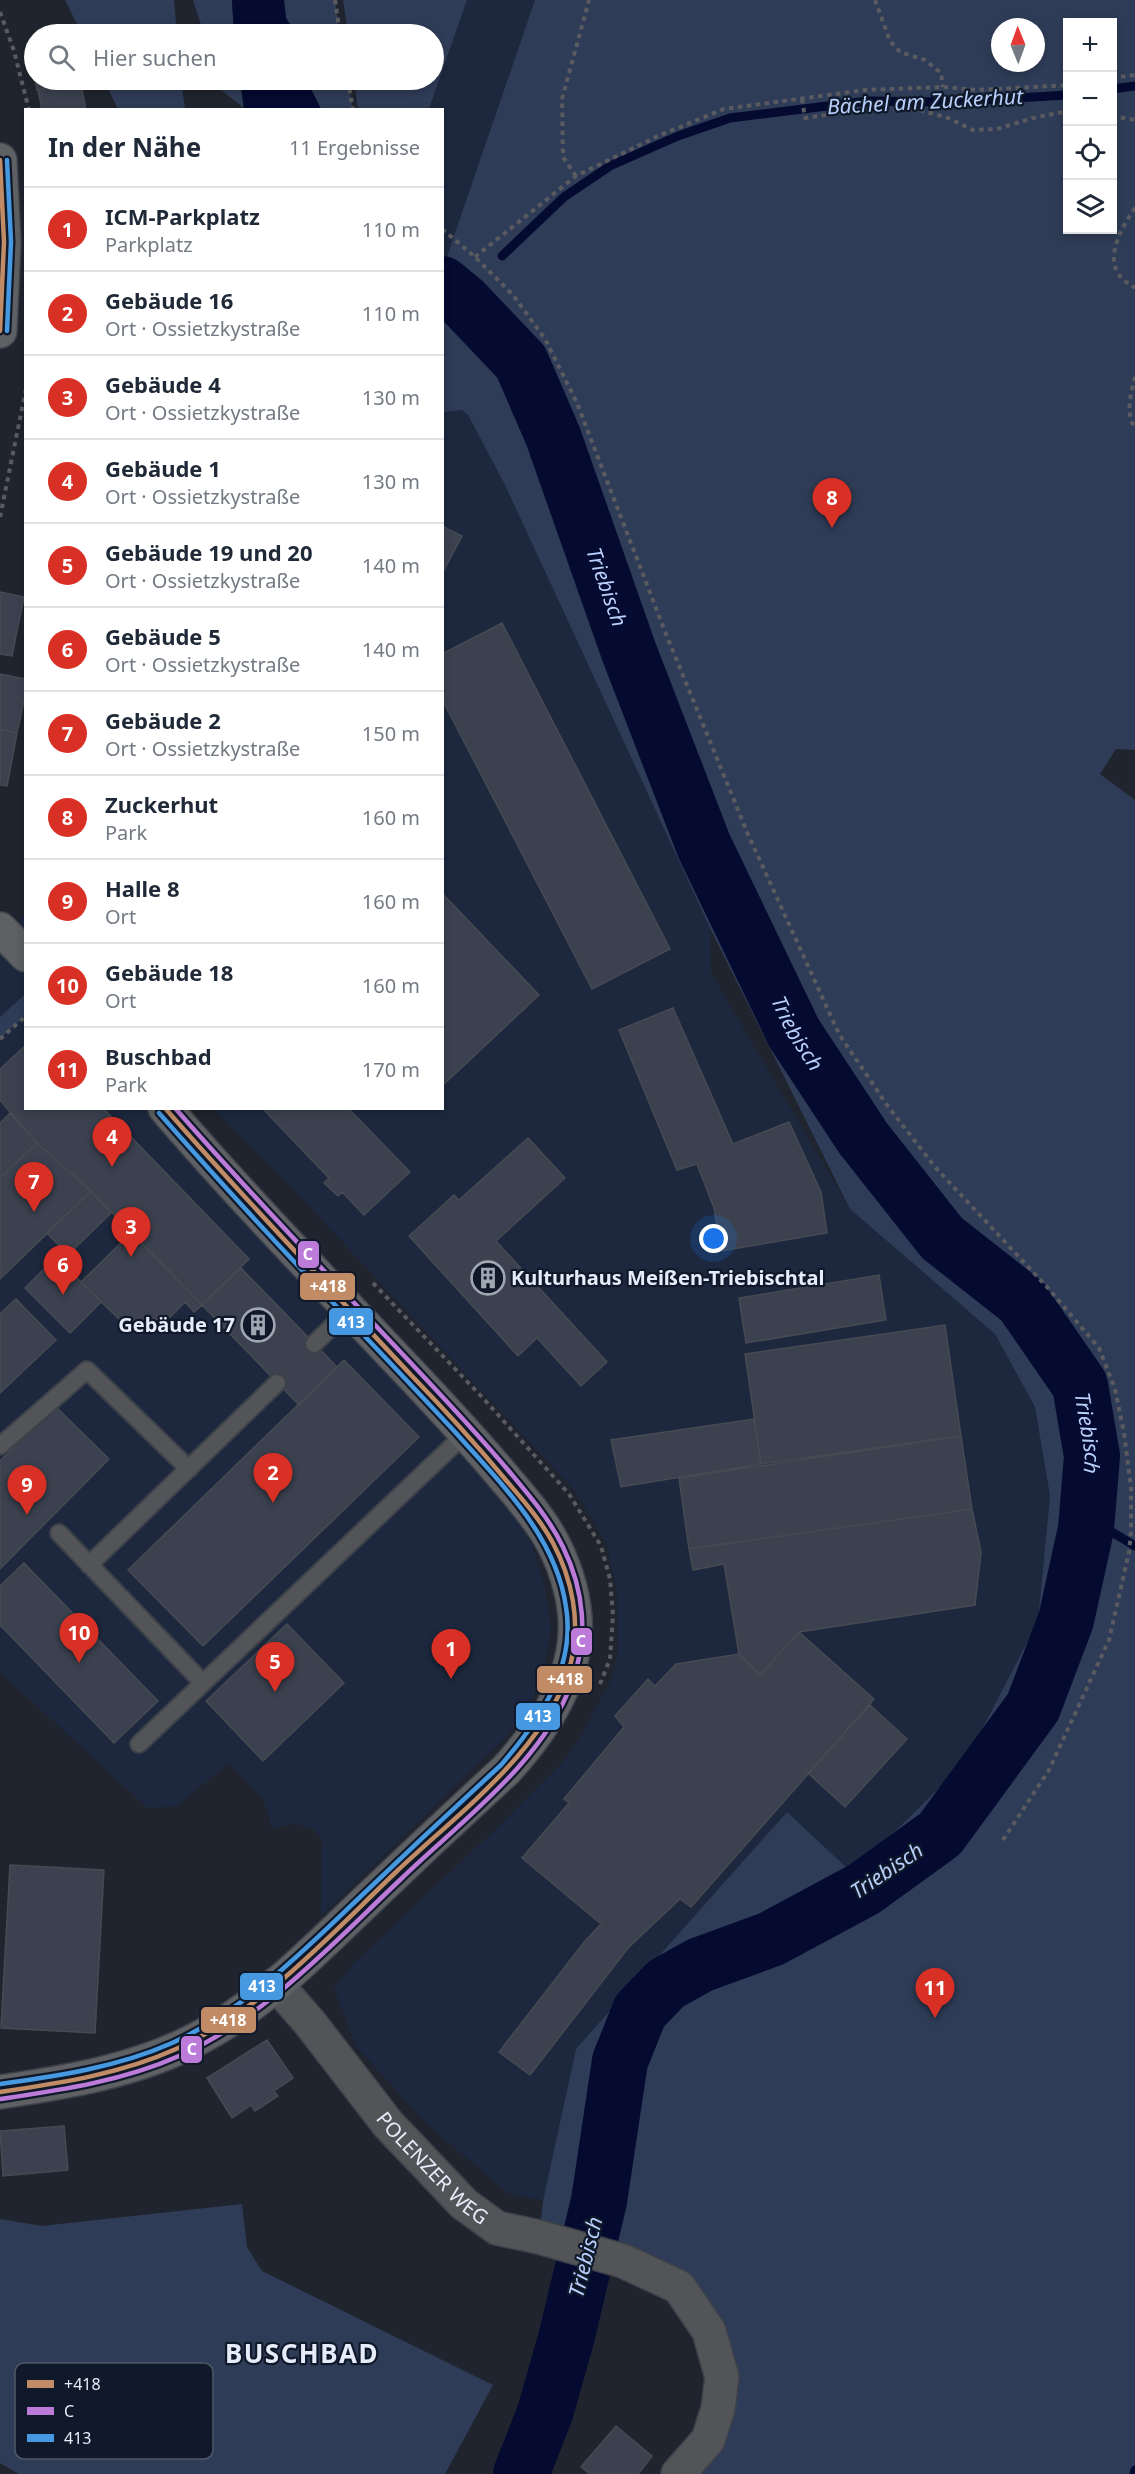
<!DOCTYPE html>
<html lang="de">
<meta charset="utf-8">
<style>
body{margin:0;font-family:"Noto Sans",sans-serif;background:#f2f2f3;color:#1f2937}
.controls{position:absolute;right:18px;top:18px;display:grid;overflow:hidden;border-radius:0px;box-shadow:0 3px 9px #0003}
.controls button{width:54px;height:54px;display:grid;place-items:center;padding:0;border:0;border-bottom:2px solid #e0e1e3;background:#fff;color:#1f2937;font:30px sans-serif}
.compass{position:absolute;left:991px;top:18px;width:54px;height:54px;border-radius:50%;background:#fff;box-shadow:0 3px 9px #0003;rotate:359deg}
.you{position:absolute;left:714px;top:1239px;width:21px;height:21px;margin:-15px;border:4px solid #fff;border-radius:50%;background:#1a73e8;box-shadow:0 0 0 9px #1a73e833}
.badge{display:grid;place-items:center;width:39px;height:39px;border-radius:50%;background:#d93025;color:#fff;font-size:20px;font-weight:700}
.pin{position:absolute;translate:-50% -50px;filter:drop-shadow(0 2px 3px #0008)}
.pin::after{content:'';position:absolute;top:32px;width:21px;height:18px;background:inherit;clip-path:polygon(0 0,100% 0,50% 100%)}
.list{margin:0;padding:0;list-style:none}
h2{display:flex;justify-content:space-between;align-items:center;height:78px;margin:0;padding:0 24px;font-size:26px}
h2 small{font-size:20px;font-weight:400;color:#747a83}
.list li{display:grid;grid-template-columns:39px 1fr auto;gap:18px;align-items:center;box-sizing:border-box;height:84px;padding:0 24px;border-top:2px solid #e0e1e3}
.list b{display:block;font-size:22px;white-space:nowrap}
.list p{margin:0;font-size:20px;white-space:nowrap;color:#747a83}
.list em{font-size:20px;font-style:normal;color:#747a83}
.icon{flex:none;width:33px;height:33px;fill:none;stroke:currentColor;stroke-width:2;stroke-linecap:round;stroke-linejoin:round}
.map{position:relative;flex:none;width:1135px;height:2474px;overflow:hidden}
.search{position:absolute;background:#fff;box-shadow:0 3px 9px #0003;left:24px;top:24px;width:420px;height:66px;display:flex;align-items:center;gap:15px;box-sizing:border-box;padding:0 21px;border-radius:33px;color:#747a83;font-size:22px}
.panel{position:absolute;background:#fff;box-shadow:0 3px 9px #0003;left:24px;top:108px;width:420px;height:1002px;border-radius:0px}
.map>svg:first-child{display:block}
.built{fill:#1d283e}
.green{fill:#2f3c57;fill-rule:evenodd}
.water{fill:#040a30}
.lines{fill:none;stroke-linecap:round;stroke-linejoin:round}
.stream{stroke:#040a30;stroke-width:9}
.river{stroke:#040a30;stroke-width:56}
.building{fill:#3b414f;stroke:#464a52;stroke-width:1.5}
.service-casing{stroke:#3d4149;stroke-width:20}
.minor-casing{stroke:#3d4149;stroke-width:36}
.secondary-casing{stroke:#3d4149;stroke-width:36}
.path{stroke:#5a5b61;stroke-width:4;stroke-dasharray:4.5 4.5;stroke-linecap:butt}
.service{stroke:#535458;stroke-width:16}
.minor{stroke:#535458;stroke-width:33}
.secondary{stroke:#5e6064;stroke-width:33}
.bus-1-casing{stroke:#10192a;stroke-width:9}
.bus-2-casing{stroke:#10192a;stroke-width:9}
.bus-3-casing{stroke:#10192a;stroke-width:9}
.bus-1{stroke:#c18c65;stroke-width:4.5}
.bus-2{stroke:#bd7bd9;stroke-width:4.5}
.bus-3{stroke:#4699e1;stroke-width:4.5}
.labels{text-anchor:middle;stroke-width:4.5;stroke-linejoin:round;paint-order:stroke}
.poi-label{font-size:20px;font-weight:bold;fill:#e6ecf9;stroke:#10192a;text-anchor:start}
.street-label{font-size:20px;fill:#e6ecf9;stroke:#10192a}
.water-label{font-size:21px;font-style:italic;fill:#b8cffb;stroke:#10192a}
.district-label{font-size:26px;font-weight:bold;letter-spacing:1.5px;fill:#e6ecf9;stroke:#10192a}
.key{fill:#10192a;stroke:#505868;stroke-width:1.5}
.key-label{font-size:16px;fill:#e6ecf9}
.line-badge{stroke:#10192a;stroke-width:2}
.badge-label{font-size:16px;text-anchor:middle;font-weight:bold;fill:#fff}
</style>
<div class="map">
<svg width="1135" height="2474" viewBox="0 0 1135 2474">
<rect width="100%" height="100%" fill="#1f242e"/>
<path class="built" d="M467,0H535L443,268L442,110H429Z
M462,410L468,415L505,485L710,928L711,973L850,1209L995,1334L1035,1407L1050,1496L1038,1621L965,1762L864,1862V1889L576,2049L543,2201L508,2193L428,2125L356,2046L334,1989L354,1963L499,1826L561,1764L580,1737L611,1680L618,1652L617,1592L606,1543L576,1492L293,1189L214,1109L442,1108V412Z
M25,914V994L0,1017V943Z
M25,1016L26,1108L145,1109L509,1507L532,1544L545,1588L551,1630L543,1673L529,1708L506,1737L321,1916L322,1841L314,1829L295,1824L272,1828L263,1798L229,1763L177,1806L148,1808L0,1672V1039Z"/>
<path class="green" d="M65,0H174L177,34H82Z
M193,0H232L234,34H204Z
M284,0H335L340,34H296L286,18Z
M343,0H467L429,109H358L354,80H434V34H348Z
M535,0H1135V750L1116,749L1100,774L1135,800V2474H678L718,2409L679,2287L539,2237L543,2201L576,2049L787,1812L849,1870L864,1862L965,1762L1038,1621L1050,1496L1035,1407L995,1334L850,1209L710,928L505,485L468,415L462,410L443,412V268ZM1068,22H1112V230H1068ZM1000,27H1036V63H1000Z
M104,80H181L185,109H118Z
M218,80H240L244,108L221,90Z
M311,80H348L353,109H321L310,87Z
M25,994V1016L0,1039V1017Z
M242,2204L247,2247L262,2271L493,2385L445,2474H19L0,2463V2219L42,2226Z"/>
<path class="water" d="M232,0H284L286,18L296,34H234Z
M240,80H311L310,87L321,109H244Z"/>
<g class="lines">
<path class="stream" d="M1112,89L1135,86
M502,256L564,197L610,166L678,136L730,118L868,101L951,102L1068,95
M1087,1517L1135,1546
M1134,2474L1135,2470"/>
<path class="river" id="s1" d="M442,284L464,302L521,362L553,436L629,652L704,846L794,1033L863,1138L942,1238L1022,1301L1080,1385L1092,1456L1086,1529L1066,1620L1033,1707L940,1834L864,1889L771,1939L700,1965L666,1984L640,2011L620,2061L599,2201L566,2339L545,2413L521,2474"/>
</g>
<path class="building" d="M35,80H85L86,82L80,83V80L37,90Z
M80,80L86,110H42L38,90Z
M442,526L462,536L442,574Z
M0,592L24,597L12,656L0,654Z
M502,623L670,949L592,989L442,699V654Z
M0,674L26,679V691L17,733L0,729Z
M0,729L17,733L7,786L0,785Z
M442,893L539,995L442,1086Z
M673,1008L733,1144L789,1122L821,1192L827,1233L721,1251L714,1208L697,1164L677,1170L619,1030Z
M26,1045V1108H103L249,1259L202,1305L91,1191L37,1143L0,1100V1069Z
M262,1108H348L410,1172L364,1215L342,1192L338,1196L324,1183L329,1178Z
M10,1113L37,1143L0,1178V1123Z
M528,1138L565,1178L496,1241L607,1362L581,1386L537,1338L518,1356L409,1236L454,1195L459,1200Z
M37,1143L91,1191L0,1279V1178Z
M91,1191L111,1213L68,1255L47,1233Z
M131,1233L202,1305L194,1312L185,1302L169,1318L124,1324L81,1282Z
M56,1257L101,1302L70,1333L25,1288Z
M241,1268L337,1367L299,1405L202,1305Z
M879,1275L886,1320L746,1343L739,1298Z
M16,1299L56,1340L0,1393V1314Z
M945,1325L961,1436L761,1464L745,1354Z
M344,1360L419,1437L203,1646L128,1570Z
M55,1406L109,1459L0,1569V1461Z
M754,1419L761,1464L621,1487L611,1440Z
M961,1436L972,1509L689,1549L679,1478Z
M972,1509L981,1552L975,1605L799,1632L760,1675L739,1654L724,1564L693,1570L689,1549Z
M24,1563L158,1701L114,1743L0,1625V1586Z
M287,1624L344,1683L263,1761L206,1701Z
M799,1632L874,1699L691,1907L680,1899L628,1948L530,2075L499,2052L585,1941L601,1924L522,1858L569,1803L564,1799L624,1727L615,1716L648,1679L655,1686L676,1664L739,1654L760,1675Z
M870,1705L907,1739L845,1807L808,1773Z
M10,1865L104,1870L95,2033L1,2028Z
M267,2040L293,2078L274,2091L278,2096L255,2111L251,2105L232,2118L207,2078Z
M64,2126L68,2170L3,2176L0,2131Z
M616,2426L652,2456L638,2474H590L581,2467Z"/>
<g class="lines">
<defs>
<path id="service" d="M314,1344L350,1309
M0,1446L87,1370L189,1469
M59,1533L203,1683
M89,1565L277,1383
M139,1744L466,1433"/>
<g id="minor">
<path id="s2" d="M276,1984L310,2023L388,2124L464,2204L497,2228L539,2237L623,2261L679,2287L709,2331L722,2377L718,2409L708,2440L678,2474"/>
</g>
<path id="secondary" d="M0,160L4,242L0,331
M0,929L26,955
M0,2092C68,2082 136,2071 197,2039C259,2007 310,1955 360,1907C408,1861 457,1815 506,1770C544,1728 579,1677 575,1617C573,1590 563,1560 549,1536C536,1514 519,1495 502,1475C472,1439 440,1405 408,1371C326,1284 243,1199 165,1108"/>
</defs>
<use href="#service" class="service-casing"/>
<use href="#minor" class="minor-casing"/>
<use href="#secondary" class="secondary-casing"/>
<path class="path" d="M335,0L340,34
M875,0L890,41L900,52L925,60L941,73L943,87
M0,12L14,51L29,110
M1112,78L1135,75
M348,80L353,110
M802,99L805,118L872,108L920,110L948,118L973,130L997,129L1033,118L1068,111
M1112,116L1135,120
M576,176L563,157L562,99L589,0
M1135,208C1123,225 1104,257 1120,276C1123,281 1130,284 1135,288
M442,229L475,257L513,295L545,339L577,403L664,629L747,832L839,1034L887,1105L935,1167L1048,1288L1099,1348L1115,1389L1124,1433L1131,1488V1532L1129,1552L1109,1640L1049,1770L1003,1840
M475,257L576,176L658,136L724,109L865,90L943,87L977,90L1068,85
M1135,377C1131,392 1125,414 1135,428
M0,517L26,389
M0,1039L26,1016
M373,1283L483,1398L569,1494L601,1546L610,1579L613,1615L610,1659L600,1684"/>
<use href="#service" class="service"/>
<use href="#minor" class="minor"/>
<use href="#secondary" class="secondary"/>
<defs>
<path id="bus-1" d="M0,160L4,242L0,331
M0,2092C60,2083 121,2074 176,2049C263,2010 328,1937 396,1872C458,1813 549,1748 571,1662C581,1622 572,1579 553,1543C540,1519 522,1499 505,1479C475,1443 444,1409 412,1376C329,1287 245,1200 165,1108"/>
<path id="bus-2" d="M1,2099C61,2090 123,2081 179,2056C266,2017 332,1944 401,1879C460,1822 544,1761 572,1682C589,1637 584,1590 563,1547C549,1518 528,1494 508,1470C481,1438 453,1408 424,1377C341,1288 256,1201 175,1108"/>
<path id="bus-3" d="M7,160L11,242L7,331
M0,2084C58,2076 118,2067 172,2043C245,2010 301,1953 358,1899C405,1854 453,1809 501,1765C539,1721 576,1668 566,1607C556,1536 501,1484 456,1433C417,1391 377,1349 337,1307C277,1244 217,1179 159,1113"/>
</defs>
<use href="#bus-1" class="bus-1-casing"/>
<use href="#bus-2" class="bus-2-casing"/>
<use href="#bus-3" class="bus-3-casing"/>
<use href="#bus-1" class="bus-1"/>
<use href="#bus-2" class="bus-2"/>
<use href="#bus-3" class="bus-3"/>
</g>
<defs>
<symbol id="building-ring" viewBox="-11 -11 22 22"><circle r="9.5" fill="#10192a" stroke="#a0a6b2" stroke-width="1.5"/><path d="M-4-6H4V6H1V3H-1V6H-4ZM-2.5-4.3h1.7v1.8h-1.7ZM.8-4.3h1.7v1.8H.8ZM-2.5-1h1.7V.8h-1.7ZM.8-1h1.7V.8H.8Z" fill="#a0a6b2"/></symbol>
</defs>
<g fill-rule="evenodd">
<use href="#building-ring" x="469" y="1259" width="38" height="38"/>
<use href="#building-ring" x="239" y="1306" width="38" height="38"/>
</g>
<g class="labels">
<g class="poi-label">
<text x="511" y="1285">Kulturhaus Meißen-Triebischtal</text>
<text x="235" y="1332" text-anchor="end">Gebäude 17</text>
</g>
<g class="street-label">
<text dy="7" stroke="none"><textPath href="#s2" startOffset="242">POLENZER WEG</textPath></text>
</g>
<g class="water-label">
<text transform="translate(925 102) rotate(-3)" y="7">Bächel am Zuckerhut</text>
<text dy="7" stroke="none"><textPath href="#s1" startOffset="352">Triebisch</textPath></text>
<text dy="7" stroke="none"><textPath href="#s1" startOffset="838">Triebisch</textPath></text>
<text dy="7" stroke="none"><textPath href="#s1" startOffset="1342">Triebisch</textPath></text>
<text transform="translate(887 1871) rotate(-34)" y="7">Triebisch</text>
<text transform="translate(586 2257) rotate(-76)" y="7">Triebisch</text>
</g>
<g class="district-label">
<text x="302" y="2363">BUSCHBAD</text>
</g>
</g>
<rect x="15" y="2363" width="198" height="96" rx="9" class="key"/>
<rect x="27" y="2380" width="27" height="8" fill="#c18c65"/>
<rect x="27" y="2407" width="27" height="8" fill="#bd7bd9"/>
<rect x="27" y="2434" width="27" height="8" fill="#4699e1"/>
<g class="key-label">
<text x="64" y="2390">+418</text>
<text x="64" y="2417">C</text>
<text x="64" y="2444">413</text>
</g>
<g class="line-badge">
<rect x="297" y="1240" width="23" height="29" rx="6" fill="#bd7bd9"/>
<rect x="299" y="1272" width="57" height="29" rx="6" fill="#c18c65"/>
<rect x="328" y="1307" width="46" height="29" rx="6" fill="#4699e1"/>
<rect x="570" y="1627" width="23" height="29" rx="6" fill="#bd7bd9"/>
<rect x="536" y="1665" width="57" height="29" rx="6" fill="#c18c65"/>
<rect x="515" y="1702" width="46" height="29" rx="6" fill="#4699e1"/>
<rect x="239" y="1972" width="45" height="29" rx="6" fill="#4699e1"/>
<rect x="200" y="2006" width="57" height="28" rx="6" fill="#c18c65"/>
<rect x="180" y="2035" width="23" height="29" rx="6" fill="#bd7bd9"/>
</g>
<g class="badge-label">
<text x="308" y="1260">C</text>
<text x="328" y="1292">+418</text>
<text x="351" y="1328">413</text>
<text x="581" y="1647">C</text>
<text x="565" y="1685">+418</text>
<text x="538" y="1722">413</text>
<text x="262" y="1992">413</text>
<text x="228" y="2026">+418</text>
<text x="192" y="2055">C</text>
</g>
</svg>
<div class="controls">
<button>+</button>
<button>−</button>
<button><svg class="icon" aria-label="locate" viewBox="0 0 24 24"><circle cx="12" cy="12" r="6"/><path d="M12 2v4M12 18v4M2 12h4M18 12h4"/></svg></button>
<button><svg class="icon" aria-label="layers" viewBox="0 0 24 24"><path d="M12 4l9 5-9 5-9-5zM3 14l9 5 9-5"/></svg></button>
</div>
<svg class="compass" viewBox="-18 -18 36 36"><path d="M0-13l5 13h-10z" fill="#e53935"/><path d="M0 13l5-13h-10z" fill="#747a83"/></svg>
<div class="you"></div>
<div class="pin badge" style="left:451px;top:1679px">1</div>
<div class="pin badge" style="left:273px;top:1503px">2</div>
<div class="pin badge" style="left:131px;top:1257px">3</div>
<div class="pin badge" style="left:112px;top:1167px">4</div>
<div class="pin badge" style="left:275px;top:1692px">5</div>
<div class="pin badge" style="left:63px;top:1295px">6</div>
<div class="pin badge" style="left:34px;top:1212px">7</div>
<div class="pin badge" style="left:832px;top:528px">8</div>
<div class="pin badge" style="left:27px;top:1515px">9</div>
<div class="pin badge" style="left:79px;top:1663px">10</div>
<div class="pin badge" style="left:935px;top:2018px">11</div>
<div class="search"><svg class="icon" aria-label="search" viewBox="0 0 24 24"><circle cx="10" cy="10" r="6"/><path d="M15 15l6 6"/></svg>Hier suchen</div>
<section class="panel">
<h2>In der Nähe<small>11 Ergebnisse</small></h2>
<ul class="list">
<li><span class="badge">1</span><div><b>ICM-Parkplatz</b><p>Parkplatz</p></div><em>110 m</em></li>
<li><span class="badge">2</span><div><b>Gebäude 16</b><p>Ort · Ossietzkystraße</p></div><em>110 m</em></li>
<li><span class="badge">3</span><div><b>Gebäude 4</b><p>Ort · Ossietzkystraße</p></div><em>130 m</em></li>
<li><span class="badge">4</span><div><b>Gebäude 1</b><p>Ort · Ossietzkystraße</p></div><em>130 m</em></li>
<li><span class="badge">5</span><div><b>Gebäude 19 und 20</b><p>Ort · Ossietzkystraße</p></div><em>140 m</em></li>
<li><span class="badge">6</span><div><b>Gebäude 5</b><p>Ort · Ossietzkystraße</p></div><em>140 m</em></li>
<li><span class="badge">7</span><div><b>Gebäude 2</b><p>Ort · Ossietzkystraße</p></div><em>150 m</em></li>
<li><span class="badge">8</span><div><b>Zuckerhut</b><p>Park</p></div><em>160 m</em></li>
<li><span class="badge">9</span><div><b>Halle 8</b><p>Ort</p></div><em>160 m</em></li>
<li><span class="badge">10</span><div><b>Gebäude 18</b><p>Ort</p></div><em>160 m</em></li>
<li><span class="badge">11</span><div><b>Buschbad</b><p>Park</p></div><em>170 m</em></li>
</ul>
</section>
</div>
